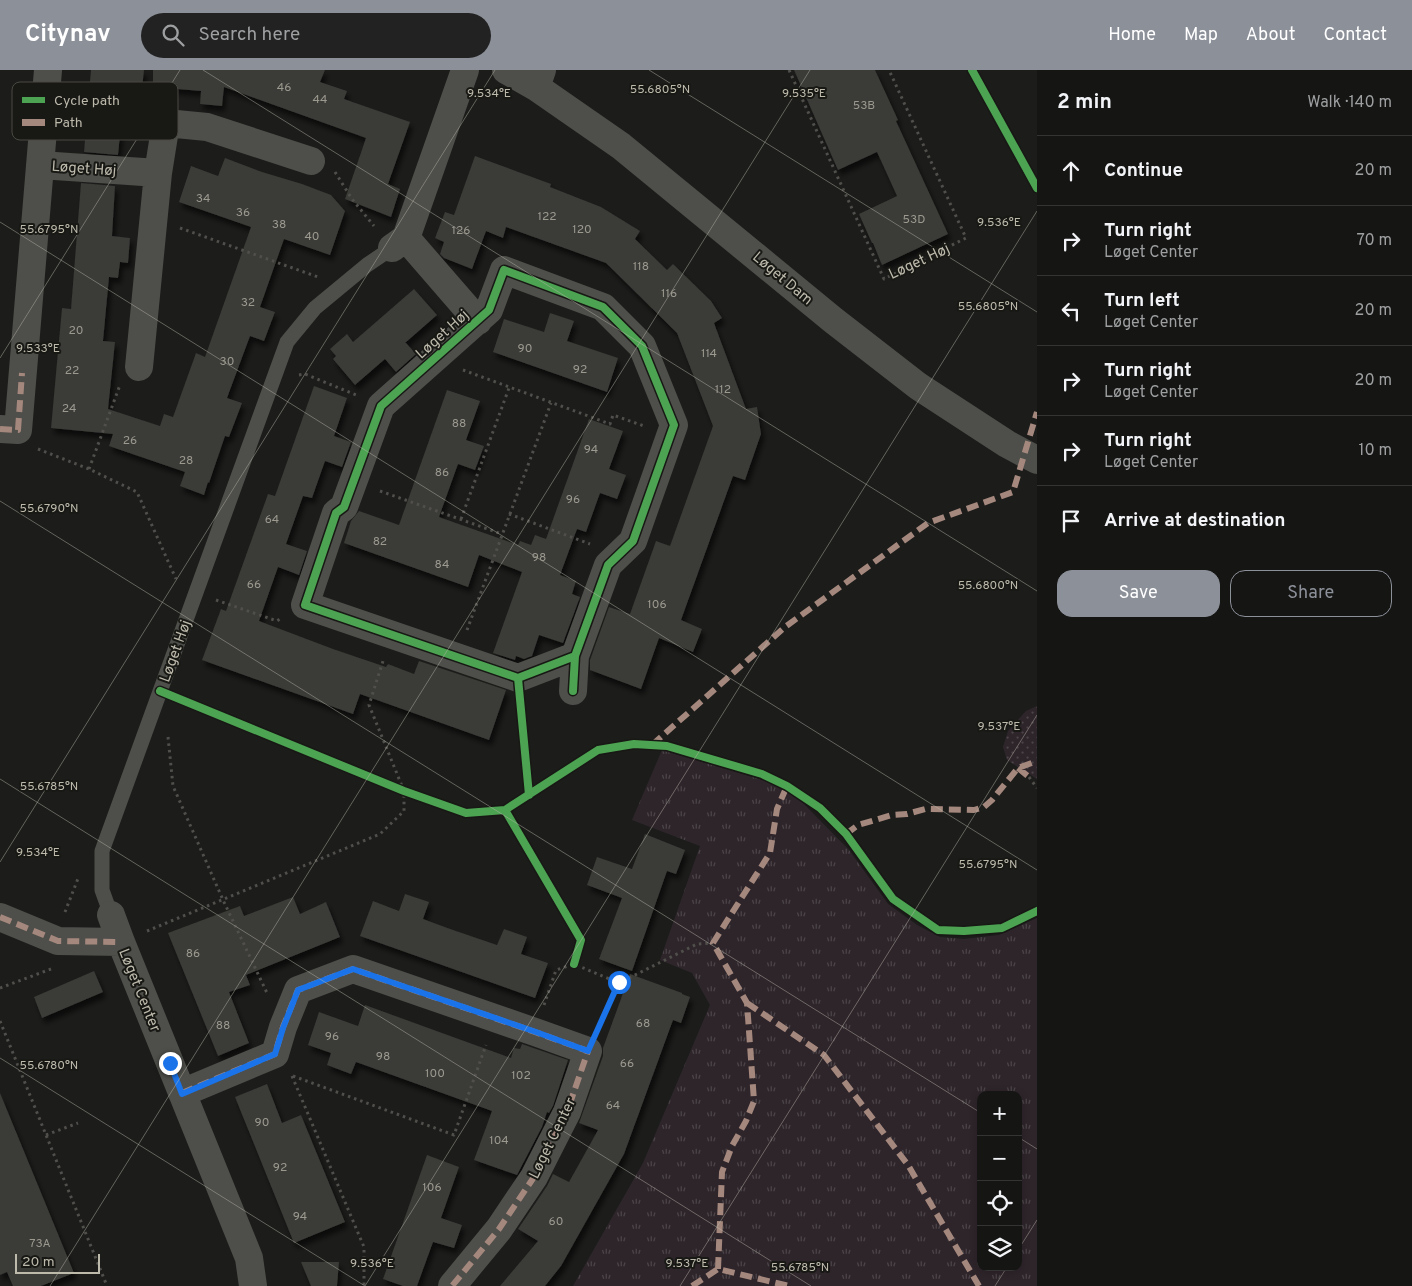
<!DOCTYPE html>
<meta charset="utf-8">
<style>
body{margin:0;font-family:Overpass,sans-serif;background:#222;color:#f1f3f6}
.controls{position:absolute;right:15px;bottom:15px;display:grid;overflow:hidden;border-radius:10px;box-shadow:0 2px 8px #0003}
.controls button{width:45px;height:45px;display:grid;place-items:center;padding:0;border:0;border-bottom:1px solid #343434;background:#151514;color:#f1f3f6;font:25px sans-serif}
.scale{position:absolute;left:15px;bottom:12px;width:85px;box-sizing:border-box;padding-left:5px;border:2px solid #bdbaac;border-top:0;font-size:14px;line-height:18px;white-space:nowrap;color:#bdbaac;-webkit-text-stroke:4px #181815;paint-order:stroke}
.stop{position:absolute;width:15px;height:15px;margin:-11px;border:4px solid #1a73e8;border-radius:50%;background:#fff}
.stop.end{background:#1a73e8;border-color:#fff;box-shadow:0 1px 5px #0008}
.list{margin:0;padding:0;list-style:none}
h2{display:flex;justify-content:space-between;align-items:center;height:65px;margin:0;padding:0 20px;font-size:21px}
h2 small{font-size:16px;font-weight:400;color:#9d9fa0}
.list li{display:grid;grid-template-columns:32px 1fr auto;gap:15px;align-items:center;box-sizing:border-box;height:70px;padding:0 20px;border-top:1px solid #343434}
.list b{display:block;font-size:19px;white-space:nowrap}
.list p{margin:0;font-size:16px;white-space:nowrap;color:#9d9fa0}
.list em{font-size:16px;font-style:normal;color:#9d9fa0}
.actions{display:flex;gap:10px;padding:15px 20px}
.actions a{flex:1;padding:11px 0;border:1px solid #8c9099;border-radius:15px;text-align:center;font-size:18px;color:#8c9099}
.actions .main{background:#8c9099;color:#fff}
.icon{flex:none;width:28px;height:28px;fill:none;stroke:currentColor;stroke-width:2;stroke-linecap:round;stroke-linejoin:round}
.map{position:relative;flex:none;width:1037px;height:1216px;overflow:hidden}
header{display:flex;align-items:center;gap:30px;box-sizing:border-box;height:70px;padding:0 25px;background:#8c9099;color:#fff}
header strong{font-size:24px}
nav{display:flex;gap:28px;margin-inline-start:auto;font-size:18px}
.search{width:350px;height:45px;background:#222;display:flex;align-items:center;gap:12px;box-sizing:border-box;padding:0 18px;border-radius:28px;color:#9d9fa0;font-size:19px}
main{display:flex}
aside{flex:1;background:#151514}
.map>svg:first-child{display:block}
.grass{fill:url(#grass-tufts);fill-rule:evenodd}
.park{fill:url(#park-dots)}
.building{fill:#3a3a37;filter:url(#shadow)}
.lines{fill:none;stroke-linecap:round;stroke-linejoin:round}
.path{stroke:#504f4b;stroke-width:3;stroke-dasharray:2.5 4;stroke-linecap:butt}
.lane{stroke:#4e4e4a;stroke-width:15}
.street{stroke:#4e4e4a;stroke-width:28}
.quiet{stroke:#a5887d;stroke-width:6;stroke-dasharray:12 6;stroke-linecap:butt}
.cycleway-casing{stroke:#181815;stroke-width:11}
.cycleway{stroke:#4ca352;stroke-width:8}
.route{stroke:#1a73e8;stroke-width:6}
.ticks{fill:none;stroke:#bdbaac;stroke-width:1;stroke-opacity:0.45}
.labels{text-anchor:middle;stroke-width:4;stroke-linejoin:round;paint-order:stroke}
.number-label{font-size:12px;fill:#9c9a8f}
.street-label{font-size:15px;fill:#bdbaac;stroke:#181815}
.key{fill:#181815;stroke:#4a4942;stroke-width:1}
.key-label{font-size:14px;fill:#bdbaac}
.ticks-label{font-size:12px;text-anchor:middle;fill:#bdbaac;stroke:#181815;stroke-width:4;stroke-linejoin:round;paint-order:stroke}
</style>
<header>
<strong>Citynav</strong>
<div class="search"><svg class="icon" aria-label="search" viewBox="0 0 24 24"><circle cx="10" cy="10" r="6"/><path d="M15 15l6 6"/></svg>Search here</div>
<nav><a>Home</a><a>Map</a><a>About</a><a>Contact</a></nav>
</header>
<main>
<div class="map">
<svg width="1037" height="1216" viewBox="0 0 1037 1216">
<defs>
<pattern id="grass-tufts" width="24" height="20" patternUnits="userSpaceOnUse" patternTransform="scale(1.25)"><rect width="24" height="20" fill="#2e252b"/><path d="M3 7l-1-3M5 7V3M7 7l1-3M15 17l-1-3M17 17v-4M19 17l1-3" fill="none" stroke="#4a4347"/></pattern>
<pattern id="park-dots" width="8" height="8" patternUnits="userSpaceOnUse" patternTransform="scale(1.25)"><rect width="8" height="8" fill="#2e252b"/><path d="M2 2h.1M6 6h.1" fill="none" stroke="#4a4347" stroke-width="1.8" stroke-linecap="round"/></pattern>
<filter id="shadow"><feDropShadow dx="3" dy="5.5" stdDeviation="2.5" flood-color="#0009"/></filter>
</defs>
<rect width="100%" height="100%" fill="#1c1c1b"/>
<path class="grass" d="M662,680L769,712L795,725L849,780L888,834L917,855L940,867L964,869L999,865L1037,848V1216H573L643,1093L710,935L692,903L660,890L700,776L632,750ZM981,1025H1018V1197H981Z"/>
<path class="park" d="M1037,636V709L1007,690L1003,677L1008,661L1026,641Z"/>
<path class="building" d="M91,0H144L139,47L122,45L118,85L84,82Z
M153,0H325L320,12L347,21L344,29L410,52L388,114L400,119L391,147L345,129L366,68L224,17L222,36L200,34L201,21L153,17Z
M794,0H875L898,50L896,51L948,164L882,195L873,173H872L859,144L897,126L877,82L838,100Z
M475,86L551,114L550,117L601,137L640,161L635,169L667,200L673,194L711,231L722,248L714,253L746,339L757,337L761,364L745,410L733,406L681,550L702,559L693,582L659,568L641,619L590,600V590L609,537L630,544L656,471L670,476L713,356L677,263L606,193L506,157L503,168L486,161L472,199L444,188L440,184L444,172L435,168L445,142L454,145Z
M225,88L262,102L302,114L331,125L345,141L330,185L284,169L260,237L275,242L264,271L250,266L227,328L242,333L229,367L225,366L209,413L208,412L204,425L180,416L185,402L109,376L113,364L51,358L62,238L71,239L81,113L115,116L112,166L130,168L128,193L120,192L118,208L109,207L103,271L115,272L108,339L160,356L164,344L173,347L196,283L205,287L251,157L179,132L191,96L218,106Z
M414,219L437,245L405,273H406L416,284L396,302L385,289L355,315L333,289L336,286L330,279L347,264L353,272Z
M550,243L574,251L567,271L618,288L607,322L493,282L504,249L544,262Z
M314,316L347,328L334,366L351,372L342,397L325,391L312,428L303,426L286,474L307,481L299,505L278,497L259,551L333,579L386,597L388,594L414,604L419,591L506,620L489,670L360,624L353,644L202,590L221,539L226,541L268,424L275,426Z
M447,320L480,331L466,370L484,376L475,400L458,394L439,447L518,475L520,471L531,475L535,465L546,469L589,349L623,361L609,399L626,405L617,429L600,423L586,462L577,459L560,505L576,511L572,524L580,527L563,573L539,565L532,586L524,589L516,586L515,590L493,583L522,502L479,485L468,517L344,473L351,451L359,441L399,455Z
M645,764L685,780L676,804L667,801L632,901L599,889L622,828L587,815L597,787L632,799Z
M405,824L429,832L423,849L453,860L497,875L504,859L527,867L521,884L548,893L535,928L360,866L373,831L399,841Z
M293,827L300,844L326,832L340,867L246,905L250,915L229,922L249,973L218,986L168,863L240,836L244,846Z
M94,901L103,922L42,948L34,927Z
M630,904L682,923V924L690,927L681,953L673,950L624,1084L561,1196L545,1216H500L538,1171L518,1159L547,1116L553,1104L569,1112L598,1060L579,1053L603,986V978Z
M365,935L511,988L514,978L520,979L522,974L568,990L553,1036L549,1043L547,1042L542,1057L517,1105L474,1090L492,1041L356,992L351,1004L327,995L331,983L308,975L319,942L358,956Z
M267,1014L282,1053L301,1045L345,1152L294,1173L235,1027Z
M0,1023L74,1203L41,1216H13L7,1202L0,1205Z
M427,1085L459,1097L441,1148L462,1155L454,1178L433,1172L417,1216H403L383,1209Z
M301,1192H339L337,1216H311Z"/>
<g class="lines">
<path class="path" d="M789,0L884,209L966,168L889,0
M335,102L352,129L374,156
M180,158L318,207
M463,300L610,354L613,345L644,356
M299,305L305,304L356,325
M38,379L89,399L137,422L176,509
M89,399L120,315
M380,421L502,464
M509,444L590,474
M461,449L509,318
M216,530L277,551L280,549
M467,560L551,333
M168,667L173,716L223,830L267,923
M1029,707L1037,718
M65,842L79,806
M147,861L380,764L404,741V721L369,635L383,591
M0,918L51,899
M544,935L556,900L574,894L619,913
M0,951L107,1216
M599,956L619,913L697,874L713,873
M292,1006L364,1177V1216
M293,1006L454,1065L486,975
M46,1065L78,1053"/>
<path class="lane" d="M111,845L102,820V781L287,272L315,238L367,195L392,178"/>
<path class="street" d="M506,0L536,17L542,0
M536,17L621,76L833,250L918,316L1007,374L1037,390
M40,95L158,103
M406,168L478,251
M392,178L406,168L465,0
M139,297L158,103L166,53L207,57L311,91
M0,359L18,360L48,0
M573,621L575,586L608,495L633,471L674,355L642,276L603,237L504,200L489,240L381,336L344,437L336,443L305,535L518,608L575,586
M111,845L121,872L249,1188L253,1216
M0,847L58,871L121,872
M182,1023L275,984L283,957L298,920L353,899L535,962L588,981L567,1042L534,1107L499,1159L452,1216"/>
<path class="quiet" d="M0,359L18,360L22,303
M652,675L785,557L928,453L1013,422L1037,342
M1018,698L1029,707
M846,764L858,755L892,745L907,744L925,739L974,740L984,737L992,730L1018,698L1037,691
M0,847L58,871L121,872
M747,933L824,985L908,1095L979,1216
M182,1023L275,984L283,957L298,920L353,899L535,962L588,981L567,1042L534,1107L499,1159L452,1216
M718,1199L722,1102L732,1076L746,1051L754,1031L747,933L713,873L770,783L777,739L787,716
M692,1216L718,1199L789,1216"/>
<defs>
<path id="cycleway" d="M972,0L1037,118
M518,608L529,725
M160,621L404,721L466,743L505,740L598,680L634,674L667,676L762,704L787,716L820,738L846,764L893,829L938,860L964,861L1002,858L1037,841
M573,621L575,586L608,495L633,471L674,355L642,276L603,237L504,200L489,240L381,336L344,437L336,443L305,535L518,608L575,586
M505,740L581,870L574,894"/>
</defs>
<use href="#cycleway" class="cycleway-casing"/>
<use href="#cycleway" class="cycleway"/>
</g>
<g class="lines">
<path class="route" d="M170,993L182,1024L275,984L283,958L298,920L353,899L536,962L588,981L619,912"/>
</g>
<path class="ticks" d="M203,0L1037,521M649,0L1037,242M0,152L1037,800M0,288L180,0M0,431L981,1043M0,709L811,1216M0,792L495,0M0,988L365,1216M1018,1067L1037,1079M1018,1180L1037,1150M50,1216L810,0M365,1216L1037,141M680,1216L1037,645M995,1216L1007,1197"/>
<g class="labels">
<g class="number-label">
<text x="284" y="21">46</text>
<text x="320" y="33">44</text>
<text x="864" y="39">53B</text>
<text x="203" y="132">34</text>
<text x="243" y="146">36</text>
<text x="547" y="150">122</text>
<text x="914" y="153">53D</text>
<text x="279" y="158">38</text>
<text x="582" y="163">120</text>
<text x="461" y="164">126</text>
<text x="312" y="170">40</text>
<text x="641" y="200">118</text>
<text x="669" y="227">116</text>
<text x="248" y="236">32</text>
<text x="76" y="264">20</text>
<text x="525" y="282">90</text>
<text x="709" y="287">114</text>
<text x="227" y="295">30</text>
<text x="580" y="303">92</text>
<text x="72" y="304">22</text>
<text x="723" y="323">112</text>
<text x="69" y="342">24</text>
<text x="459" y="357">88</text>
<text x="130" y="374">26</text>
<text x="591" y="383">94</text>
<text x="186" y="394">28</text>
<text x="442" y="406">86</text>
<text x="573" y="433">96</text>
<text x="272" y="453">64</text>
<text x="380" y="475">82</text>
<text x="539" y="491">98</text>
<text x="442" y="498">84</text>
<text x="254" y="518">66</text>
<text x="657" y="538">106</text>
<text x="193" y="887">86</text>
<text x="643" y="957">68</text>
<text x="223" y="959">88</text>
<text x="332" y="970">96</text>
<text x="383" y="990">98</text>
<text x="627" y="997">66</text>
<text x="435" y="1007">100</text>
<text x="521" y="1009">102</text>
<text x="613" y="1039">64</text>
<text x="262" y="1056">90</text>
<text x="499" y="1074">104</text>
<text x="280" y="1101">92</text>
<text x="432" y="1121">106</text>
<text x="300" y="1150">94</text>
<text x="556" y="1155">60</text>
<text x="40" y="1177">73A</text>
</g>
<g class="street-label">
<text transform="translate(84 98) rotate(4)" y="5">Løget Høj</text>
<text transform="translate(919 191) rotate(-25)" y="5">Løget Høj</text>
<text transform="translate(783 208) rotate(40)" y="5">Løget Dam</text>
<text transform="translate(442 264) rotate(-42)" y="5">Løget Høj</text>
<text transform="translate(175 581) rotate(-70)" y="5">Løget Høj</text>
<text transform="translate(140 920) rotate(68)" y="5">Løget Center</text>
<text transform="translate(552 1068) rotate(-64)" y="5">Løget Center</text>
</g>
</g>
<rect x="12" y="12" width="166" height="58" rx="8" class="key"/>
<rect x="22" y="27" width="23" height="6" fill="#4ca352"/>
<rect x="22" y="49" width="23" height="7" fill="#a5887d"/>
<g class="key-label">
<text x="54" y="35">Cycle path</text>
<text x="54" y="57">Path</text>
</g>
<g class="ticks-label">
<text x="660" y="23">55.6805°N</text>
<text x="489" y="27">9.534°E</text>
<text x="804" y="27">9.535°E</text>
<text x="999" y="156">9.536°E</text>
<text x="49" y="163">55.6795°N</text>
<text x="988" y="240">55.6805°N</text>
<text x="38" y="282">9.533°E</text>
<text x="49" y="442">55.6790°N</text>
<text x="988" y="519">55.6800°N</text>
<text x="999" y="660">9.537°E</text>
<text x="49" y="720">55.6785°N</text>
<text x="38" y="786">9.534°E</text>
<text x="988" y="798">55.6795°N</text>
<text x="49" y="999">55.6780°N</text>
<text x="372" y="1197">9.536°E</text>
<text x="687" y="1197">9.537°E</text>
<text x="800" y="1201">55.6785°N</text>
</g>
</svg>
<div class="controls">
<button>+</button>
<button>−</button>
<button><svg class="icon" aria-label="locate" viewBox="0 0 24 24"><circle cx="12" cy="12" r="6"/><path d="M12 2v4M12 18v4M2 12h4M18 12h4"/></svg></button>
<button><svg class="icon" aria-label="layers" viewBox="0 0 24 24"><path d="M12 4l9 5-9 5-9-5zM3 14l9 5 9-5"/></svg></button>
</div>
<div class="scale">20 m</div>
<div class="stop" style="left:619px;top:912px"></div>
<div class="stop end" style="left:170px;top:993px"></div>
</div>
<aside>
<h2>2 min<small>Walk · 140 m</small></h2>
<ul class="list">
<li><svg class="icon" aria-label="ahead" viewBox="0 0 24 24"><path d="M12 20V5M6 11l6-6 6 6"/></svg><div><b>Continue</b></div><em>20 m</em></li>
<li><svg class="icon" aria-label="right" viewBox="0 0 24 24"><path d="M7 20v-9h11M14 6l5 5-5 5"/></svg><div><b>Turn right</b><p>Løget Center</p></div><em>70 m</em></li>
<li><svg class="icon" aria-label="left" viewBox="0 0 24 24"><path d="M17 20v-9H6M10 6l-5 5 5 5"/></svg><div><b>Turn left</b><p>Løget Center</p></div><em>20 m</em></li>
<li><svg class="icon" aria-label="right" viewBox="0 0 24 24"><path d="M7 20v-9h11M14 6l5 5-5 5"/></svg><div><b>Turn right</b><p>Løget Center</p></div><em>20 m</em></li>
<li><svg class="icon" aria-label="right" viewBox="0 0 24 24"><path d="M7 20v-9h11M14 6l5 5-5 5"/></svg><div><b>Turn right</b><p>Løget Center</p></div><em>10 m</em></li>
<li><svg class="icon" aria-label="arrive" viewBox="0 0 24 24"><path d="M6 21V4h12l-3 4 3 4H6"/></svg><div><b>Arrive at destination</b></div></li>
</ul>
<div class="actions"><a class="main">Save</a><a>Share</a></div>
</aside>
</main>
